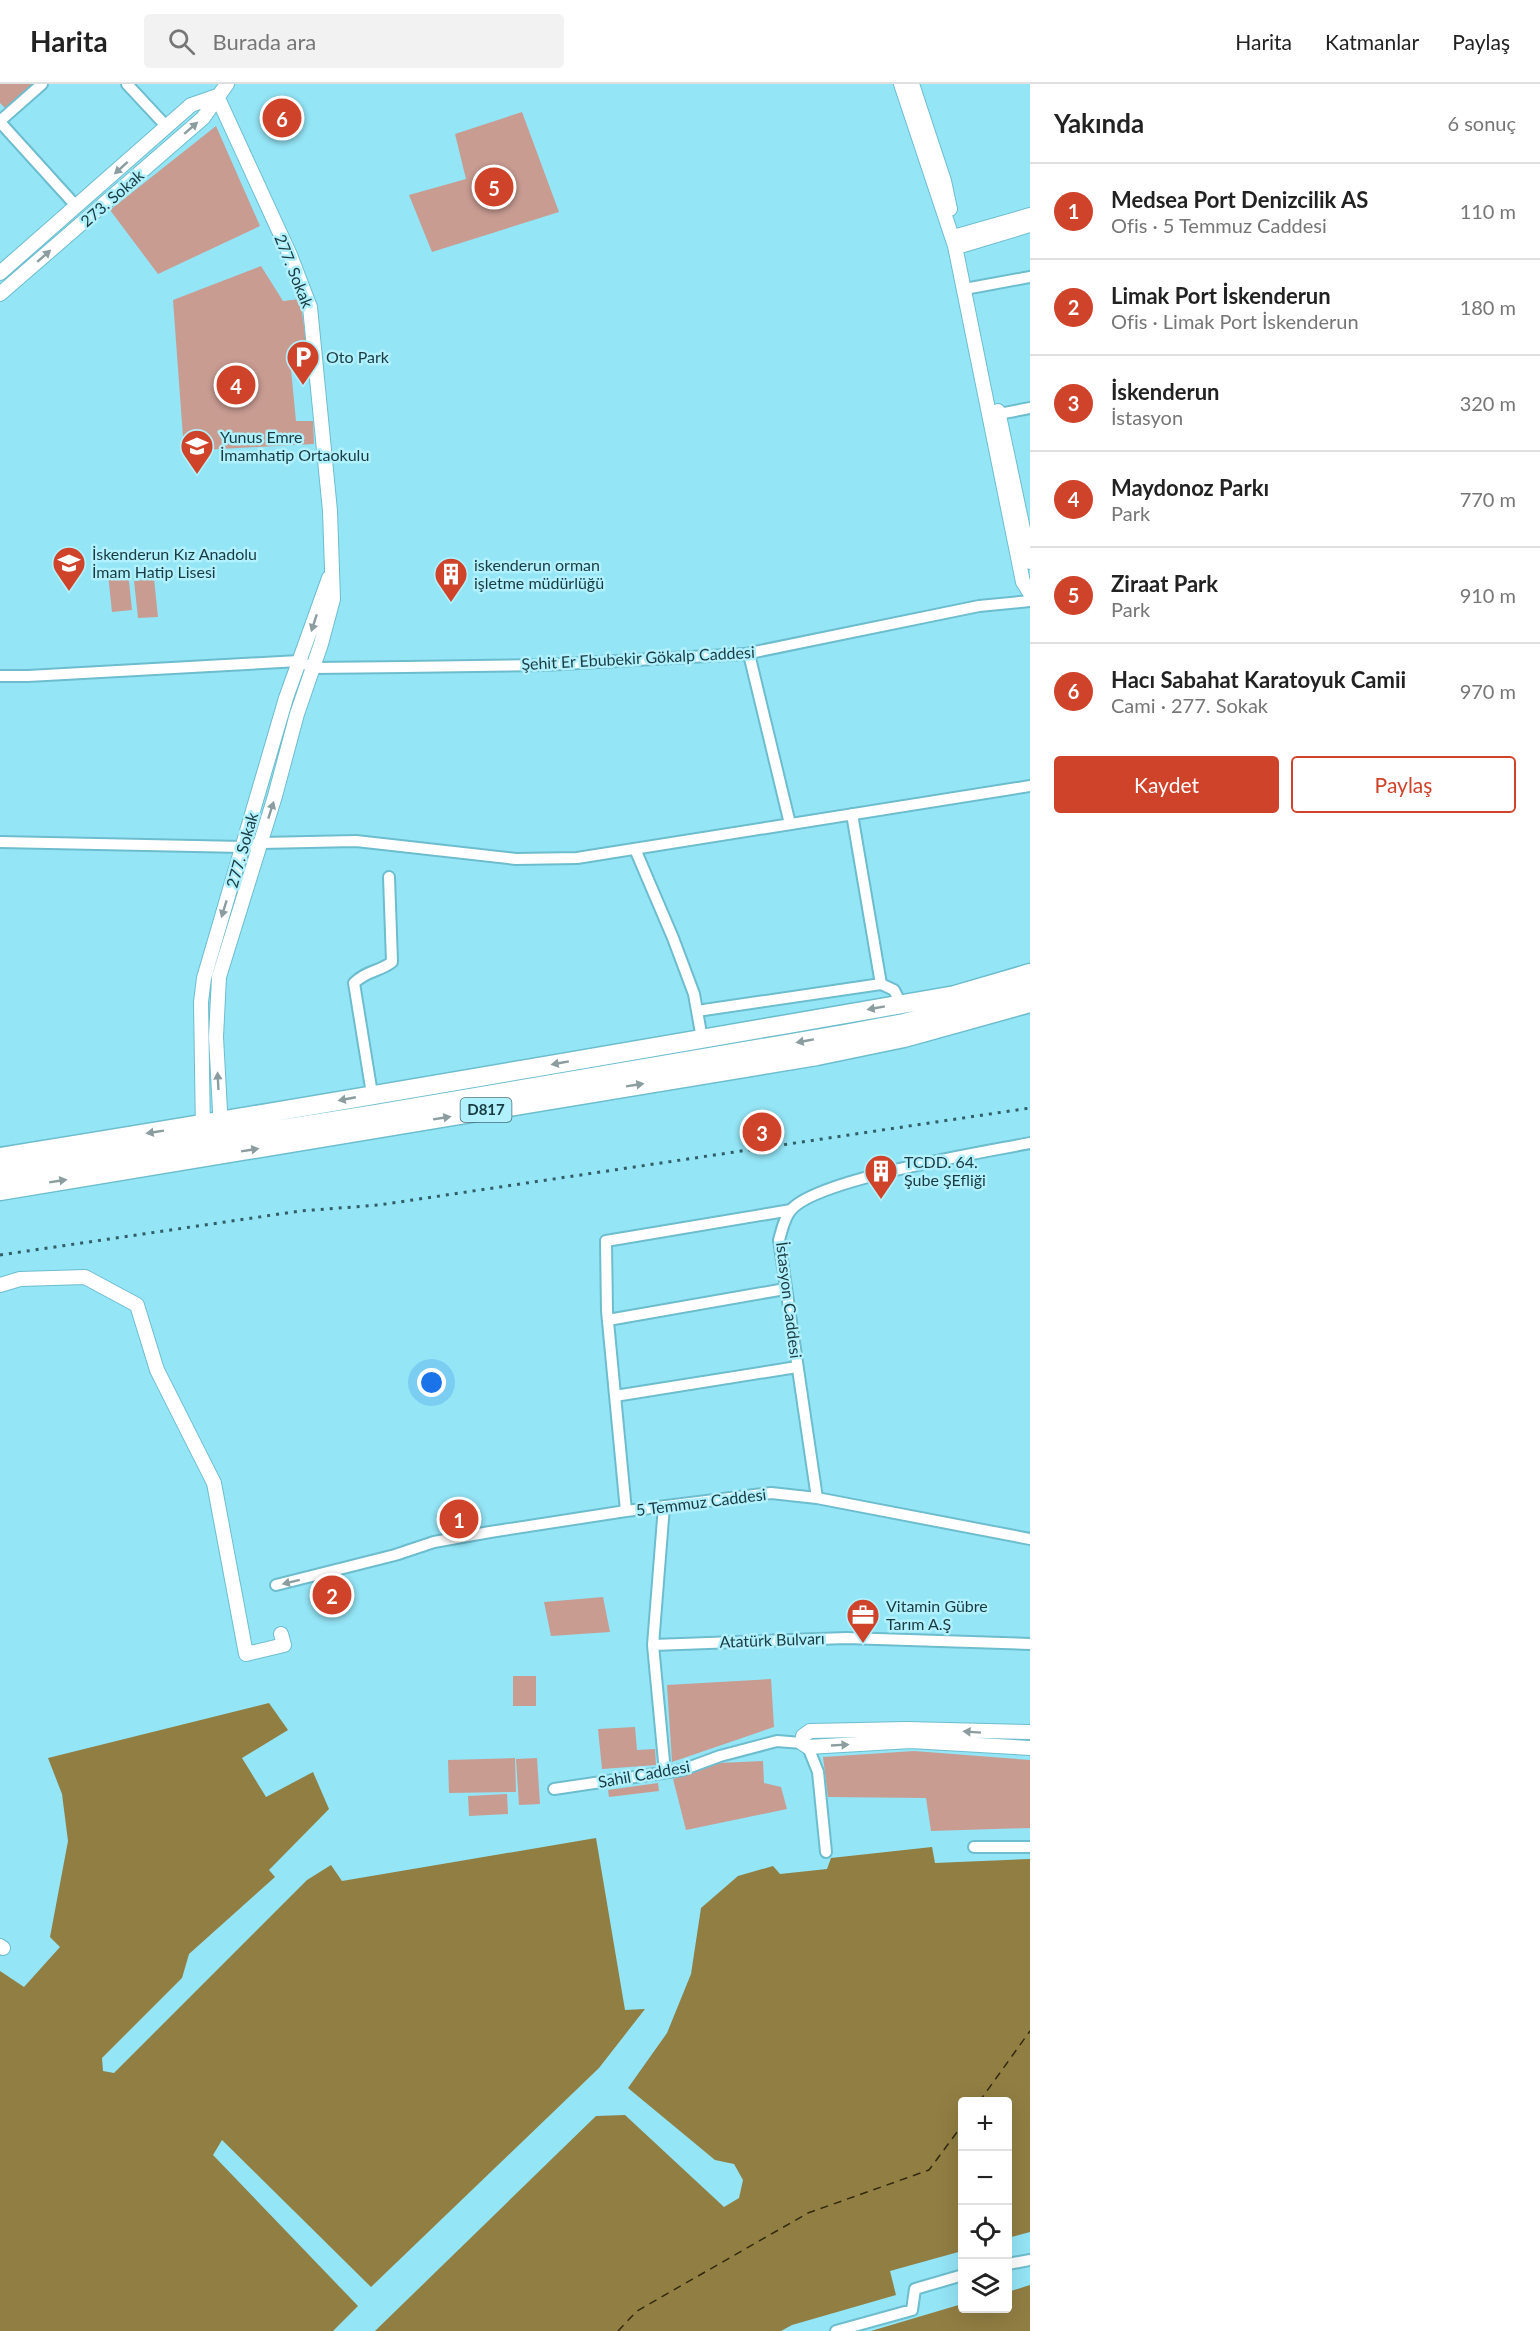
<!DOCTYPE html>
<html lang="tr">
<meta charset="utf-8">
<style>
body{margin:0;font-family:Lato,sans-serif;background:#f2f2f2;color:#222}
.controls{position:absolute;right:18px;bottom:18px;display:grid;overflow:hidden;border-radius:6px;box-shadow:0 6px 24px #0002}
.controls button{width:54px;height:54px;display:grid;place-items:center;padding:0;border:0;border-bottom:2px solid #e0e0e0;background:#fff;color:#222;font:30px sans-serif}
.you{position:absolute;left:432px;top:1299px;width:21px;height:21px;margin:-15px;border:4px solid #fff;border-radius:50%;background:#1a73e8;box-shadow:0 0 0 9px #1a73e833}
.badge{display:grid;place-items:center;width:39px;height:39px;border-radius:50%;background:#cf432b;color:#fff;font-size:20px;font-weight:700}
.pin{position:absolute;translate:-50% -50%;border:3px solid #fff;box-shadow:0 2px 6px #0006}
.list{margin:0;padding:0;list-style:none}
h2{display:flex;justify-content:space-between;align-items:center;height:78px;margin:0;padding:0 24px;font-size:26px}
h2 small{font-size:20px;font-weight:400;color:#767676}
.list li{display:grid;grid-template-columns:39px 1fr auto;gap:18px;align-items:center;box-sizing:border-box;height:96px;padding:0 24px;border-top:2px solid #e0e0e0}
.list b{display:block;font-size:22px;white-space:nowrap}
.list p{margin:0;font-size:20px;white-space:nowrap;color:#767676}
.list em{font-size:20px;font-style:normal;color:#767676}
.actions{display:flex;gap:12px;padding:18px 24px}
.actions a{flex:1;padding:14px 0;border:2px solid #cf432b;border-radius:6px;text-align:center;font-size:21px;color:#cf432b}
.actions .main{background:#cf432b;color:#fff}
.icon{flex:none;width:33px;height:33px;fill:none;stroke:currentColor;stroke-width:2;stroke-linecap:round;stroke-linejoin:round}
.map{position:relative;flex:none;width:1030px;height:2247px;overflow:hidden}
header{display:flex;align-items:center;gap:36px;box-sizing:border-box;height:84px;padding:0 30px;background:#fff;border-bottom:2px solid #e0e0e0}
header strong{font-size:28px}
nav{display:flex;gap:33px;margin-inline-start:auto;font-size:21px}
.search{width:420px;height:54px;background:#f2f2f2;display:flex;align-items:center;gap:15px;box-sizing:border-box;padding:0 21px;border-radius:6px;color:#767676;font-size:22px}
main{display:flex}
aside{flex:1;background:#fff}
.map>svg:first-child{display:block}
.green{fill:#c99c92}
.water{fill:#917e43}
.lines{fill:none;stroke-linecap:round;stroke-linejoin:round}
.ferry{stroke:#322a0e;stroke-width:1.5;stroke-dasharray:8 6;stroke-linecap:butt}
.street-casing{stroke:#6dbdce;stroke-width:14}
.secondary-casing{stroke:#6dbdce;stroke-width:16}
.highway-casing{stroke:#6dbdce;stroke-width:21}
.street{stroke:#fff;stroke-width:10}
.secondary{stroke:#fff;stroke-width:14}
.highway{stroke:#fff;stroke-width:18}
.rail{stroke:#325e67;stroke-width:3;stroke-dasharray:3 6;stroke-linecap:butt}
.oneway{fill:#8c9da0}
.labels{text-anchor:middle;stroke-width:5;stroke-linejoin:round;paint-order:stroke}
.shield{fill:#b1f0fd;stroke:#47717a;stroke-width:1.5}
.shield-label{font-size:15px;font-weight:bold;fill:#193b42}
.street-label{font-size:16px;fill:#193b42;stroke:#b1f0fd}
.poi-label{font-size:16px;fill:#193b42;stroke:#b1f0fd;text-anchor:start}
</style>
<header>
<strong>Harita</strong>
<div class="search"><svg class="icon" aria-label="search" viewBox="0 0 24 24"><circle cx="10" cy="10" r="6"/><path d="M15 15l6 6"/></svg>Burada ara</div>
<nav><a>Harita</a><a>Katmanlar</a><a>Paylaş</a></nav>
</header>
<main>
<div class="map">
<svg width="1030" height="2247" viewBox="0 0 1030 2247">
<rect width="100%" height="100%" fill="#94e5f6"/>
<path class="green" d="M0,0H33L5,24L0,19Z
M522,28L559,128L432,168L409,111L466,95L455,50Z
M216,42L260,142L158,190L110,126Z
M261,182L283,217L300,215L307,263L289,265L296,337H313L314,360L184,367L173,216Z
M128,488L132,526L112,528L108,490Z
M154,495L158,533L138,534L134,497Z
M603,1513L610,1548L551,1552L544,1518Z
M513,1592H536V1622H513Z
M771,1595L774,1643L672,1678L667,1601Z
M635,1643L637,1666L655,1665L656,1681L602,1685L598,1645Z
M914,1667L1030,1676V1744L931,1747L926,1714L828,1713L823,1673Z
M515,1674L516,1708L449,1709L448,1676Z
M537,1674L540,1720L519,1721L516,1675Z
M763,1677L764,1699L781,1703L787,1725L686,1746L673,1695L719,1679Z
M658,1699L659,1707L609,1713L608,1706Z
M507,1710L508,1730L469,1732L468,1712Z"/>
<path class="water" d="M269,1619L288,1646L242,1674L266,1713L313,1688L329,1725L269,1786L275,1793L189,1870L182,1894L102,1974L103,1987L114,1989L307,1796L331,1781L342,1797L596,1754L625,1926L645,1925L599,1984L371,2203L222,2056L213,2071L358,2222L333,2247H0V1887L24,1903L60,1863L50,1853L68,1757L62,1710L48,1674Z
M932,1763L935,1779L1030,1775V2148L1008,2154V2018H963L962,2167L890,2187L896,2211L792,2241L781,2247H375L596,2032L625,2031L724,2123L739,2114L743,2096L734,2080L715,2076L628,2004L667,1949L691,1890L701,1824L738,1792L773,1782L780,1790L827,1785L831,1774Z
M1030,2201V2247H871L962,2220L963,2224H1008V2208Z"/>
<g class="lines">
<path class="ferry" d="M979,2018L1030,1947
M618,2247L637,2227L808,2129L929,2086L963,2040"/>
<defs>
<path id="street" d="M127,0L167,43
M0,37L42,0
M0,38L77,123
M970,204L1030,193
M999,330L1030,324
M749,570L790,740
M0,592H28L299,577L313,584L405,583L544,581L745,570L979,522L1030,517
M852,730L881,900
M0,758L243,763L261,759L356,757L516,775L577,774L1030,702
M635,765L673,854L694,910L702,955
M697,927L881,900L894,906L901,920
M372,1010L354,899C367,886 379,888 392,878L389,793
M608,1236L785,1205
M615,1312L797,1283
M817,1414L779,1156C782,1146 784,1134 791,1126C816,1095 985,1068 1030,1059
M664,1422L653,1561L846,1554L1030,1560
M626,1427L607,1227L606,1157L791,1126
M276,1501L395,1471L434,1458L490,1448L626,1427L771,1409L817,1414L1030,1455
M653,1561L665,1688
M808,1663L818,1688L826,1768
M554,1705L682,1686L720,1672L777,1657L802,1659
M974,1763H1030
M1008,2180L1030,2176
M836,2247L912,2226L915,2205L963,2191"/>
<path id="secondary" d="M901,0L955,162L1023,498L1030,509
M912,0L944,97L950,125
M217,12L290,171L310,223L330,427L333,515L321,560L297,630L275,712L219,893L216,953L221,1045
M957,152L1030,131
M960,162L1030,141
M0,189L191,21L217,12
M0,210L203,34L227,0
M998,327L1030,478
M203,1049L201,918L204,894L286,614L329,494
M0,1201L20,1195L85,1193L137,1221L157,1286L214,1399L246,1570L284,1561L281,1550
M1030,1648L907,1645L810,1647L803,1652L802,1659L808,1663L911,1657L1030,1664
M0,1862L3,1864"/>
<path id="highway" d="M0,1073C319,1022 637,966 955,911L1030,889
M0,1090L376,1030L844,950L904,939L955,926L1030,903
M0,1107L817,972L904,954L1030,919"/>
</defs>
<use href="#street" class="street-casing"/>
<use href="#secondary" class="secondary-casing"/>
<use href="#highway" class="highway-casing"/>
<use href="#street" class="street"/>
<use href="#secondary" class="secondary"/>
<use href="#highway" class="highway"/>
<path class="rail" d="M0,1171L300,1127L379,1121L1030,1024"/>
</g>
<defs><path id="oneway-solid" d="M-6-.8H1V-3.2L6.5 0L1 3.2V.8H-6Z" transform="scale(1.5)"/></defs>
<g class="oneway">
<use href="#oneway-solid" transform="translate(191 44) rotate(-41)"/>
<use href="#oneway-solid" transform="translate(121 84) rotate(138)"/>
<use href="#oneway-solid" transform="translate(44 172) rotate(-41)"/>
<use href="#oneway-solid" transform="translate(314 539) rotate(108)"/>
<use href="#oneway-solid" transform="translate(271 726) rotate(-72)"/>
<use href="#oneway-solid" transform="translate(224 825) rotate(107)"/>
<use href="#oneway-solid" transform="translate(876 924) rotate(170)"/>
<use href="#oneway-solid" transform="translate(805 957) rotate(170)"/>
<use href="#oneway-solid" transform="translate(560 979) rotate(170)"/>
<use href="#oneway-solid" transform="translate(218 997) rotate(-93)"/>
<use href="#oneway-solid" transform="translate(635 1001) rotate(-9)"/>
<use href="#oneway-solid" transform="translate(347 1015) rotate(169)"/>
<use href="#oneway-solid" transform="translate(442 1034) rotate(-9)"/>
<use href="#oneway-solid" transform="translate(155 1048) rotate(171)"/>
<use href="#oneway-solid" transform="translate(250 1066) rotate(-9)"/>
<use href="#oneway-solid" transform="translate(58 1097) rotate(-9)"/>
<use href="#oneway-solid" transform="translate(291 1498) rotate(166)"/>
<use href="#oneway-solid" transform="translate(972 1648) rotate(-176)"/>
<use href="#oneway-solid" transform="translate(840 1661) rotate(-3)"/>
</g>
<defs>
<symbol id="parking-pin" viewBox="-11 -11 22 30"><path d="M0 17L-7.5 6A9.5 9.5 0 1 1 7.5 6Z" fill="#cf432b" stroke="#b1f0fd"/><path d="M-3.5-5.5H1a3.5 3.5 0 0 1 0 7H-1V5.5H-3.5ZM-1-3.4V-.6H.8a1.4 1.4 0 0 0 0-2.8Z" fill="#fff"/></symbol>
<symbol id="school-pin" viewBox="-11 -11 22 30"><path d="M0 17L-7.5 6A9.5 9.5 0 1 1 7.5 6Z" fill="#cf432b" stroke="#b1f0fd"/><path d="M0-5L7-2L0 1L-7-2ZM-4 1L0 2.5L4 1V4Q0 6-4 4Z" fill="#fff"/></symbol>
<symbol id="building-pin" viewBox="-11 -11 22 30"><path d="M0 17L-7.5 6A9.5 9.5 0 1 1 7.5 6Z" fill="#cf432b" stroke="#b1f0fd"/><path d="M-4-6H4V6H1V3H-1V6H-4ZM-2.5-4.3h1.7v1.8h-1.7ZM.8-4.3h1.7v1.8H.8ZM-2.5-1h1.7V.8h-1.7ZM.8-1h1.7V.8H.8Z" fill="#fff"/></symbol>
<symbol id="office-pin" viewBox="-11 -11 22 30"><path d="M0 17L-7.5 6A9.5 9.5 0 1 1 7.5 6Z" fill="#cf432b" stroke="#b1f0fd"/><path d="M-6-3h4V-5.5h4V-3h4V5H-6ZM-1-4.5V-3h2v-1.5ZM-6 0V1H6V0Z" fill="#fff"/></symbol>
</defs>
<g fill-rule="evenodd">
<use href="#parking-pin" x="284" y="254" width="38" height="52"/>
<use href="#school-pin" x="178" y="343" width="38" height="52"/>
<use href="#school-pin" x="50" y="460" width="38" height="52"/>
<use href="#building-pin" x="432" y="471" width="38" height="52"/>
<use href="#building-pin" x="862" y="1068" width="38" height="52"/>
<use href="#office-pin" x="844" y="1512" width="38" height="52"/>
</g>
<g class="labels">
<rect class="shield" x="460.5" y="1014" width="51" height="24" rx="4.5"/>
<g class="shield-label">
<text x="486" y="1031">D817</text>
</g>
<g class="street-label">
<text transform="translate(112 114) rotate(-41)" y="6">273. Sokak</text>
<text transform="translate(294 187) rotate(68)" y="6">277. Sokak</text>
<text transform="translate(638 574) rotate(-3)" y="6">Şehit Er Ebubekir Gökalp Caddesi</text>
<text transform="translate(242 766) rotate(-74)" y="6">277. Sokak</text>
<text transform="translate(789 1216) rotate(83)" y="6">İstasyon Caddesi</text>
<text transform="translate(701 1418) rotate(-7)" y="6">5 Temmuz Caddesi</text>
<text transform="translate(772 1556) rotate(-2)" y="6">Atatürk Bulvarı</text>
<text transform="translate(644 1690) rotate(-10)" y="6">Sahil Caddesi</text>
</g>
<g class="poi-label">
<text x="326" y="279">Oto Park</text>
<text x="220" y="359">Yunus Emre<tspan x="220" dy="18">İmamhatip Ortaokulu</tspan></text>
<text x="92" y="476">İskenderun Kız Anadolu<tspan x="92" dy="18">İmam Hatip Lisesi</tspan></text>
<text x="474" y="487">iskenderun orman<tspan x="474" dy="18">işletme müdürlüğü</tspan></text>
<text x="904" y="1084">TCDD. 64.<tspan x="904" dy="18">Şube ŞEfliği</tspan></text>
<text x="886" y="1528">Vitamin Gübre<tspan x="886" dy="18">Tarım A.Ş</tspan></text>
</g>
</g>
</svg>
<div class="controls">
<button>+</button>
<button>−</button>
<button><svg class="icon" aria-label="locate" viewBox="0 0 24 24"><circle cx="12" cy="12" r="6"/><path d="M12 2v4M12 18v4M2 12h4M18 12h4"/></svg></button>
<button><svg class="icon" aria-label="layers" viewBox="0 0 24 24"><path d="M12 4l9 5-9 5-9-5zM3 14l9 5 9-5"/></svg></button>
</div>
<div class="you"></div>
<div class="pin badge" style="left:459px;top:1435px">1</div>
<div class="pin badge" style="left:332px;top:1511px">2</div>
<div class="pin badge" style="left:762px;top:1048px">3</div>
<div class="pin badge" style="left:236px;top:301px">4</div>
<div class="pin badge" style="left:494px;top:103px">5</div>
<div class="pin badge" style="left:282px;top:34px">6</div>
</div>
<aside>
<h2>Yakında<small>6 sonuç</small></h2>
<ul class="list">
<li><span class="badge">1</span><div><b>Medsea Port Denizcilik AS</b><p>Ofis · 5 Temmuz Caddesi</p></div><em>110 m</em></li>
<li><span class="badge">2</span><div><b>Limak Port İskenderun</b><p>Ofis · Limak Port İskenderun</p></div><em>180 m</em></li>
<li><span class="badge">3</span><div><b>İskenderun</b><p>İstasyon</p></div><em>320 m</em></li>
<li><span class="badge">4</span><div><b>Maydonoz Parkı</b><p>Park</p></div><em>770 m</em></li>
<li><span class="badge">5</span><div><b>Ziraat Park</b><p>Park</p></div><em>910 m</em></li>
<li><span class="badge">6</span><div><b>Hacı Sabahat Karatoyuk Camii</b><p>Cami · 277. Sokak</p></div><em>970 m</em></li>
</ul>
<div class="actions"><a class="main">Kaydet</a><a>Paylaş</a></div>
</aside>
</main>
